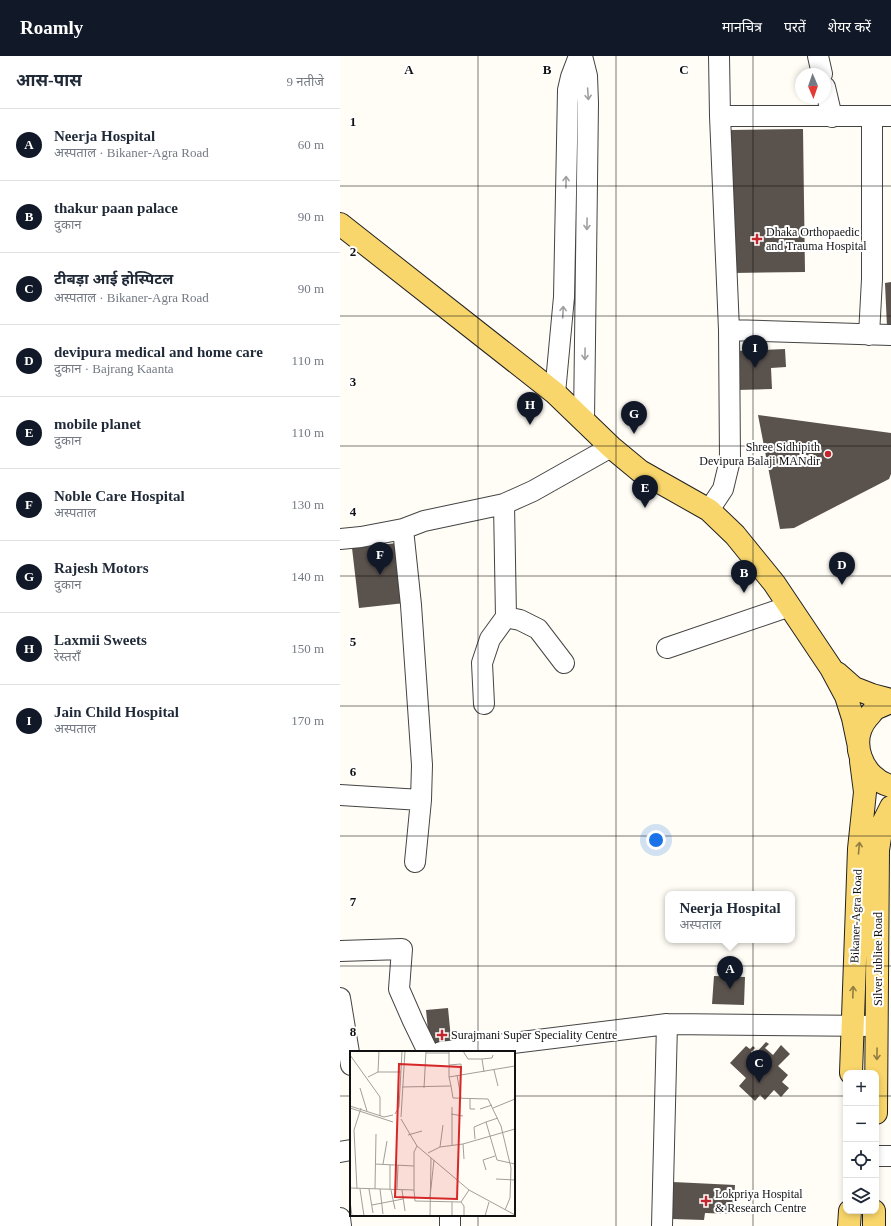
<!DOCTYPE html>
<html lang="hi">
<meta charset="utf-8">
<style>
body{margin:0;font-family:"Times New Roman","Noto Sans Devanagari",serif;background:#f6f6f7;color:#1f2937}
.controls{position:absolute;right:12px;bottom:12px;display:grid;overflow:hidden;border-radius:8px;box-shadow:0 2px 6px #0003}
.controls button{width:36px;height:36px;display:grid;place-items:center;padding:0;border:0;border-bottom:1px solid #e0e1e3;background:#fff;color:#1f2937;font:20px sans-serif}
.compass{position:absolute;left:455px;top:12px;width:36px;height:36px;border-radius:50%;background:#fff;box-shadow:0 2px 6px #0003;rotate:178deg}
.you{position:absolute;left:316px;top:784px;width:14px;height:14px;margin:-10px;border:3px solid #fff;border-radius:50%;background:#1a73e8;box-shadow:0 0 0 6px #1a73e833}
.badge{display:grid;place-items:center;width:26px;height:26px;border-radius:50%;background:#111827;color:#fff;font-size:13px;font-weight:700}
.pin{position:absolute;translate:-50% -33px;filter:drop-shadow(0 1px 2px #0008)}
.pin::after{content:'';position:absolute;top:21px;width:14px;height:12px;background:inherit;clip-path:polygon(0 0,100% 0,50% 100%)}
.popup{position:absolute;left:325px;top:835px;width:130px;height:52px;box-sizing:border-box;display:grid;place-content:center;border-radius:8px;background:#fff;filter:drop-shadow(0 1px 3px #0005);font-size:13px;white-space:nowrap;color:#747a83}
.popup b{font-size:15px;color:#1f2937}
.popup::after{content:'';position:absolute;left:50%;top:100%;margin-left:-8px;border:8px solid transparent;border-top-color:#fff}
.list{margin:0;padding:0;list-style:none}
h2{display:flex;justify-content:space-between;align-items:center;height:52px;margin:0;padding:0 16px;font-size:17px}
h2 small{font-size:13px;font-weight:400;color:#747a83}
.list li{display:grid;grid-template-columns:26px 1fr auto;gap:12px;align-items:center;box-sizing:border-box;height:72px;padding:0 16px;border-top:1px solid #e0e1e3}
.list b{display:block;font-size:15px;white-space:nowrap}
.list p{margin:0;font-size:13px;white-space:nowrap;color:#747a83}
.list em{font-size:13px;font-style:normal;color:#747a83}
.icon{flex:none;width:22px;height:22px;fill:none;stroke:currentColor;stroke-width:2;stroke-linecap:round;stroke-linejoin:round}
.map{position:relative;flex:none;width:551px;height:1170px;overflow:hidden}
header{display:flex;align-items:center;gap:24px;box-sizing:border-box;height:56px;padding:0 20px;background:#111827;color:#fff}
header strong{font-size:19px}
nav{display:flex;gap:22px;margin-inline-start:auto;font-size:14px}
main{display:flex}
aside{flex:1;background:#fff}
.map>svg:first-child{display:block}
.building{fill:#5a524d}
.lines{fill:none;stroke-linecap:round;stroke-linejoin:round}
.minor-casing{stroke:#444;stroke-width:22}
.major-casing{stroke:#222;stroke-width:24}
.minor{stroke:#fff;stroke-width:20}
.major{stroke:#f9d66b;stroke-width:22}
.oneway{stroke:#a0a0a0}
.oneway2{stroke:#917d42}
.grid{fill:none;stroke:#111;stroke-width:1;stroke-opacity:0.55}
.poi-dot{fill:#c4262e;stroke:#fff;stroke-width:1.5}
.labels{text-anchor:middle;stroke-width:4;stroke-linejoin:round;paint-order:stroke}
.poi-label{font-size:12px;fill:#111;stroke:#fff;text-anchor:start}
.street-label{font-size:12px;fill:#111;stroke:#fff}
.inset-road{fill:none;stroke:#a09f9a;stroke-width:1}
.view{fill:#d62828;fill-opacity:0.15;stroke:#d62828;stroke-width:2}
.inset-edge{fill:none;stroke:#111;stroke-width:2}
.grid-label{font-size:13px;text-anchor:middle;font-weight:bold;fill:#111;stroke:#fff;stroke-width:4;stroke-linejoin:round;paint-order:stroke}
</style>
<header>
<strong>Roamly</strong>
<nav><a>मानचित्र</a><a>परतें</a><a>शेयर करें</a></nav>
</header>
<main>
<aside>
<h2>आस-पास<small>9 नतीजे</small></h2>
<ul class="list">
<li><span class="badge">A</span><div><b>Neerja Hospital</b><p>अस्पताल · Bikaner-Agra Road</p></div><em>60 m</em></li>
<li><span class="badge">B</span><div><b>thakur paan palace</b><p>दुकान</p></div><em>90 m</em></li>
<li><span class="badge">C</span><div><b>टीबड़ा आई होस्पिटल</b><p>अस्पताल · Bikaner-Agra Road</p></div><em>90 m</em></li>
<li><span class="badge">D</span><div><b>devipura medical and home care</b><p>दुकान · Bajrang Kaanta</p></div><em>110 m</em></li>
<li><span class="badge">E</span><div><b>mobile planet</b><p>दुकान</p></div><em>110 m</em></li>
<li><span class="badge">F</span><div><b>Noble Care Hospital</b><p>अस्पताल</p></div><em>130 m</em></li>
<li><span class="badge">G</span><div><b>Rajesh Motors</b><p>दुकान</p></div><em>140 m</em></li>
<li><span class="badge">H</span><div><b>Laxmii Sweets</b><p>रेस्तराँ</p></div><em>150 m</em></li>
<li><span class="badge">I</span><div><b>Jain Child Hospital</b><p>अस्पताल</p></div><em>170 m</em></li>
</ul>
</aside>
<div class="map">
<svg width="551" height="1170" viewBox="0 0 551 1170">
<rect width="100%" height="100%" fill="#fffdf5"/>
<path class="building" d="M463,73L465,216L393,217L390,74Z
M551,226V271H547L545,227Z
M445,293L446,311L431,312L432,333L397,334L396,295Z
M418,359L551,377V418L549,423L454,472L440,473Z
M57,487L65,547L19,552L12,492Z
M374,920L405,921L404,949L372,948Z
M108,952L112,993L90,995L86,954Z
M426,986L429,988L425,992L433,999L441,989L450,998L438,1010L448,1019L442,1026L449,1032L441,1041L434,1034L425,1044L420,1039L415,1045L399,1030L406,1022L390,1007L406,990L410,993L413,990L415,992L411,996L414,999Z
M333,1126L395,1129L393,1158L365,1157L364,1164L332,1163Z"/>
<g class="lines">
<defs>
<path id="minor" d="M242,0L247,20L248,47L244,364
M379,0L380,60H551
M478,0L482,18
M485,31L492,61
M389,274L551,279
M529,279L532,223V61
M215,337L224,241L228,34L231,21L239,0
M369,454L383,433L390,404L389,274L380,60
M63,473L71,549L82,709L81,744L75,806
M0,483L21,481L63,473L84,465L164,448L193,435L271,391
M166,561L180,564L198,573L224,607
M327,592L450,550
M144,648L142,607L150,583L166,561L164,448
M0,739L81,744
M0,895L62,893L59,933L73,965L88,996
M0,942L11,1009
M101,996L327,968L537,970
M0,1096L11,1094
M536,1100H551
M110,1159V1170
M0,1162L1,1170
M322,1170L327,968"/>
<path id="major" d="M0,168L215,337L271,391L300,415L369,454L395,479L434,527L491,612L506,640L513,662L518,686
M497,617L514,632L532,639L551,644
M551,646C546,648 541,650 537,652C533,654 531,658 528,661C508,684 521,722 551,730
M511,1017L519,793L525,736L521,705
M536,1057L538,794L542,769L551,751
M509,1170L510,1155
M534,1170V1155"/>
</defs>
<use href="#minor" class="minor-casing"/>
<use href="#major" class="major-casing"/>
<use href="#minor" class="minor"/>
<use href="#major" class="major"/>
</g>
<defs><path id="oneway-shaft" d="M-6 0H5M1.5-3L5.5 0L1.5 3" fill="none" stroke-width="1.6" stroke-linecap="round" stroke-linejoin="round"/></defs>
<g class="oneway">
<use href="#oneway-shaft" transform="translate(248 38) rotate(86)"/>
<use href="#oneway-shaft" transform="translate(226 126) rotate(-89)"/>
<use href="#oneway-shaft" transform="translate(247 168) rotate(91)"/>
<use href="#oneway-shaft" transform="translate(223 256) rotate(-87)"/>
<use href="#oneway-shaft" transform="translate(245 298) rotate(91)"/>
</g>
<g class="oneway2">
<use href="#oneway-shaft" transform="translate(519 792) rotate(-85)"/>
<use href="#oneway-shaft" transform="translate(513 936) rotate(-88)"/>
<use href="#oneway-shaft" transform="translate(537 998) rotate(91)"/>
</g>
<path class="grid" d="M138,0V996M276,0V1170M413,0V1170M0,130H551M0,260H551M0,390H551M0,520H551M0,650H551M0,780H551M0,910H551M0,1040H11M174,1040H506M536,1040H551M138,1159V1170"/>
<g class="poi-dot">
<path d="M415 177h4v4h4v4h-4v4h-4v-4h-4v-4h4z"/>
<circle cx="488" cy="398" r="4"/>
<path d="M100 973h4v4h4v4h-4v4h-4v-4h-4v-4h4z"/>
<path d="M364 1139h4v4h4v4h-4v4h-4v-4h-4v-4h4z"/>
</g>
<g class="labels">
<g class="poi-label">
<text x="426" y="180">Dhaka Orthopaedic<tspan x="426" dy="14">and Trauma Hospital</tspan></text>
<text x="480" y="395" text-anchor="end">Shree Sidhipith<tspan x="480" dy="14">Devipura Balaji MANdir</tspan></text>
<text x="111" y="983">Surajmani Super Speciality Centre</text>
<text x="375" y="1142">Lokpriya Hospital<tspan x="375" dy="14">&amp; Research Centre</tspan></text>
</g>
<g class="street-label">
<text transform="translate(516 860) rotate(-88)" y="4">Bikaner-Agra Road</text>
<text transform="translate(538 903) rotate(-90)" y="4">Silver Jubliee Road</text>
</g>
</g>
<g transform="translate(10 995)">
<rect width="165" height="165" fill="#fffdf5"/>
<path class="inset-road" d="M113,0L118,8H132L134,21M76,2H99M0,4L30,46V65M132,8L142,7L143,4M99,14L111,13V18M144,19L148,35M28,21H51M107,24L111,47M18,26L28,21L29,0M99,26V0M101,35L103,47L138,48L151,75L161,117L160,147L155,159M52,36L101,35L99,26L165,15M10,37L17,60M74,37L76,0M120,47V58H125M0,55L34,66L43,64M102,56V94M0,57L43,71M143,57L165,48M130,58L142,54M45,63L49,56L52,0M101,63L113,65M51,66L55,0M51,68L67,95L119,139L165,164M136,71L148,67M58,84L72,80M125,88L124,76L136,71L147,109L165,113M113,93L114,108M90,96L93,74M78,102L90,96L113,93L165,78M25,113L64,115M33,113L37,90M136,119L133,109L145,105M146,128L165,129M0,137L64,139L65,150L111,151L114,155V165M7,138L4,79L11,57M10,138L14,165M19,138L23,162M25,138L26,83M30,138L33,163M40,138V114M41,139L45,158M47,139L48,114M52,139L55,160M64,139V101L67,95M80,146L84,109M0,150L2,165M111,151L119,139M22,154L53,148M80,165L81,107M102,165V151M135,165L139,151"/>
<path class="view" d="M49,13L111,16L107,148L45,146Z"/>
<rect width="165" height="165" class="inset-edge"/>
</g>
<g class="grid-label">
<text x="69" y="18">A</text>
<text x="207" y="18">B</text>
<text x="344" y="18">C</text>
<text x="13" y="70">1</text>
<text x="13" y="200">2</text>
<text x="13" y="330">3</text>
<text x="13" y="460">4</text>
<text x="13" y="590">5</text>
<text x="13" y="720">6</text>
<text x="13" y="850">7</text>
<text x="13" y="980">8</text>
</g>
</svg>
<div class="controls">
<button>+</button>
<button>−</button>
<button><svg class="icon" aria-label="locate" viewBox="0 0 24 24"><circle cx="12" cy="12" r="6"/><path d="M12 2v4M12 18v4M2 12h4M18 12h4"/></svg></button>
<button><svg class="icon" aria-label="layers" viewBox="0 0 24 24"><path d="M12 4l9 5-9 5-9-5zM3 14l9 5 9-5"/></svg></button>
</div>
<svg class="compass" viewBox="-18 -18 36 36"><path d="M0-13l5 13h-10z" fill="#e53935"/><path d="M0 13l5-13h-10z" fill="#747a83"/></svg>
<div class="you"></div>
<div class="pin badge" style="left:390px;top:933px">A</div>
<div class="popup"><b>Neerja Hospital</b>अस्पताल</div>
<div class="pin badge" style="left:404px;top:537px">B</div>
<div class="pin badge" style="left:419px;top:1027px">C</div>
<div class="pin badge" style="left:502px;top:529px">D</div>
<div class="pin badge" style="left:305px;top:452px">E</div>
<div class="pin badge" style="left:40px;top:519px">F</div>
<div class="pin badge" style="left:294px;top:378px">G</div>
<div class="pin badge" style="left:190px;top:369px">H</div>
<div class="pin badge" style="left:415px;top:312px">I</div>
</div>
</main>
